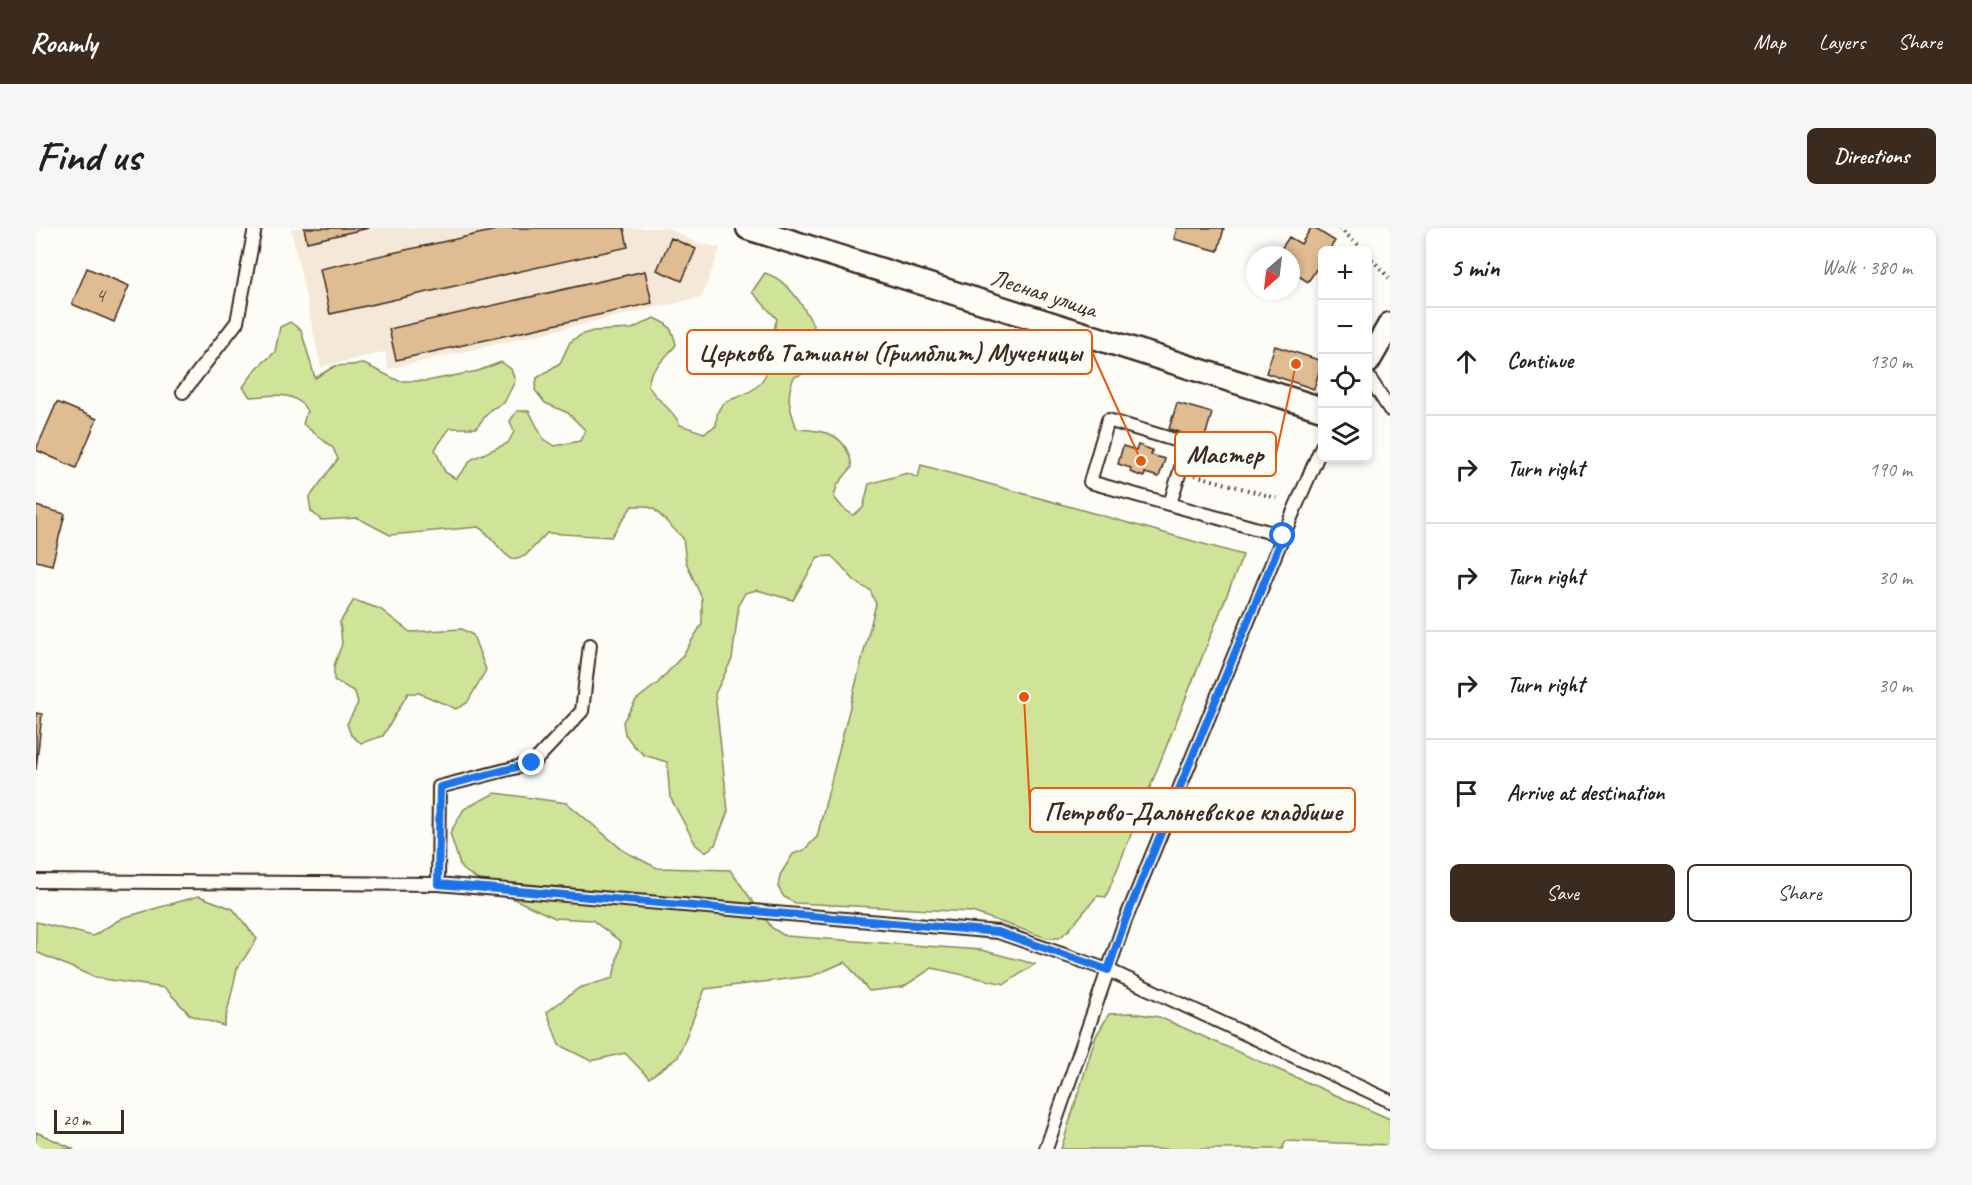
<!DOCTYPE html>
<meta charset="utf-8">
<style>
body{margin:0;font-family:Caveat,sans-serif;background:#f6f6f6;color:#202124}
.controls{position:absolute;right:18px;top:18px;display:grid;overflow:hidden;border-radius:9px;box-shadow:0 3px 9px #0003}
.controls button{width:54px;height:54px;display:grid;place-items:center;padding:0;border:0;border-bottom:2px solid #e0e0e0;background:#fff;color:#202124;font:30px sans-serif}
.compass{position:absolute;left:1210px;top:18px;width:54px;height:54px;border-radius:50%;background:#fff;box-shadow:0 3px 9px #0003;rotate:208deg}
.scale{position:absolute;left:18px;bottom:15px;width:70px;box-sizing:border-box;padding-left:6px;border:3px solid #3b2a1e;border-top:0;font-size:16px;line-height:21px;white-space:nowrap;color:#3b2a1e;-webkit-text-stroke:4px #fdfcf7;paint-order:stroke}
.stop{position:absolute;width:18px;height:18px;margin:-14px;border:4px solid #1a73e8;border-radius:50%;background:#fff}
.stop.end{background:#1a73e8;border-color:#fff;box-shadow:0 2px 6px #0008}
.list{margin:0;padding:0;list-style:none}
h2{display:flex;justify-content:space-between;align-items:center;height:78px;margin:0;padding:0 24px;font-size:26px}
h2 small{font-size:20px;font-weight:400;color:#757577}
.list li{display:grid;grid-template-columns:39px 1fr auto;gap:18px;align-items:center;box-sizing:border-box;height:108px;padding:0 24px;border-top:2px solid #e0e0e0}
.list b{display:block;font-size:22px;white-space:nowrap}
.list em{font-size:20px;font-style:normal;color:#757577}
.actions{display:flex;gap:12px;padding:18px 24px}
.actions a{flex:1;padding:14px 0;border:2px solid #3b2a1e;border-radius:9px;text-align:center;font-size:21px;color:#3b2a1e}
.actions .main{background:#3b2a1e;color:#fff}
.icon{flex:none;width:33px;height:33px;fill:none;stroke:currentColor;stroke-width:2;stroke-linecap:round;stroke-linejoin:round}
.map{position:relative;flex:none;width:1354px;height:921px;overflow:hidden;border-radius:9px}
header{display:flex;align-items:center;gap:36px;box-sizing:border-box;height:84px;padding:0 30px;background:#3b2a1e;color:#fff}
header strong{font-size:28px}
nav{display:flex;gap:33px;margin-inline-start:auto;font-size:21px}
.intro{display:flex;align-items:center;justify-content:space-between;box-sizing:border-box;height:144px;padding:0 36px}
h1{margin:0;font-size:42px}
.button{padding:15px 27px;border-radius:9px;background:#3b2a1e;color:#fff;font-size:21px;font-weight:700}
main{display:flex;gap:36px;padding:0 36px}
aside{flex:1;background:#fff;border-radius:9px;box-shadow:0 3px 9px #0003}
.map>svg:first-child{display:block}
.built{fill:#f4e9d9}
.green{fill:#d0e499;stroke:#86875c;stroke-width:1.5}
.building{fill:#e0bc92;stroke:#3b2a1e;stroke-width:1.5}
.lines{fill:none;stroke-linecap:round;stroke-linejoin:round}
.lane-casing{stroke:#3b2a1e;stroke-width:16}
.street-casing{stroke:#3b2a1e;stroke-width:27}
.path{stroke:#3b2a1e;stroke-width:4;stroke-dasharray:1.5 4.5;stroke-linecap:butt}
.lane{stroke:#fdfcf7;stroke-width:12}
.street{stroke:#fdfcf7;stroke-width:22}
.route{stroke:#1a73e8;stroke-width:8}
.labels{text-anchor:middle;stroke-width:4.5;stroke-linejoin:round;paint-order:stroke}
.number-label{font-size:21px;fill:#644e3b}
.street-label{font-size:24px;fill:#3b2a1e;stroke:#fdfcf7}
.leader{fill:none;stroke:#e8590c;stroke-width:2}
.callout-dot{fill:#e8590c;stroke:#fdfcf7;stroke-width:2}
.callout{fill:#fdfcf7;stroke:#e8590c;stroke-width:2}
.callout-label{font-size:26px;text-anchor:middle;font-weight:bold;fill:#3b2a1e}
</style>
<header>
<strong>Roamly</strong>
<nav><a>Map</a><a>Layers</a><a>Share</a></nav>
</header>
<div class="intro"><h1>Find us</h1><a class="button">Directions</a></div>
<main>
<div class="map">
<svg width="1354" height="921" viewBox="0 0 1354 921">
<rect width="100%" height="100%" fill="#fdfcf7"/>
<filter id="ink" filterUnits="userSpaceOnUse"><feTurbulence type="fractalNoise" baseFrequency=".0167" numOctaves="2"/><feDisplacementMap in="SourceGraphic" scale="12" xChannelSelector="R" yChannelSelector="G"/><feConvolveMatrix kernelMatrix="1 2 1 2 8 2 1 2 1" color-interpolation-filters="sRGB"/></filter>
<g filter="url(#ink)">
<path class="built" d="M255,0H632L659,14L684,20L666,69L352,141L349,124L285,139Z"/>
<path class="green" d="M729,45C759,54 782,100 788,130L781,141L758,149C749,170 754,181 761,201C790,203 811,205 816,239L801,257L798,269L807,280L817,287L827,280L833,256L871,245L882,250L885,237L1207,327L1070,669L1061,668L1033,702L1023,710H1011L936,684L759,675L748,669L742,659L744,647L757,626L768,622L781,609L840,376L834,362C816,356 810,339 795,328L782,329L757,372L721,362L709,365L703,376L696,431L679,466L692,583L679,617L669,624L660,617L634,569L631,534L608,527L597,517L589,506L587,494L600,472L622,455L647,427L666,396V371L650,334L647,310L618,281L609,278H596L575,309L511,305L489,328L476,331C462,323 457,307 442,299L354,307L322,290L285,292L275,283L273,270L302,231L297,220L267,196L271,183C259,161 235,168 214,169L207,159L221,140L239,124L244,99L254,94L265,102L279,150L299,138L328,136L363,153H391L442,143L465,134L475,141L479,153L468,175L455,181L440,200H414L399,221L409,244L420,251L436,231L472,215L478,204L474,193L481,183H493L508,212L519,218L544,213L549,202L532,185L509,175L499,162L501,150L524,135L534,114L545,107L557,103L596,101L618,90C633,95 637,102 640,117L615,145L612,157C620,173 637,180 644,197L668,205L680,198C680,166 700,175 719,160C741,142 732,114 741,91L716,64Z
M318,372L344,381L374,404L426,401L437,407L450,442L431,475L420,481L383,465H372L347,508L325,515L315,507L311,496L322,475L319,464L298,452V438L306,416L304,394Z
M459,565L531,575L588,623L621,640L694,642L736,700L749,708L945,722L999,736L969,756L896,740L867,759L833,763L809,734L776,748L669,761L642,829L613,850L589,825L555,833L523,817L511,784L543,760L577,750L585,714L556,692L519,690L454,660L425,640L414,605L428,581Z
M163,668L197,681L221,711L201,741L188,798L154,787L129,760L60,750L0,724V694L57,708L86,690Z
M1096,785L1123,789L1354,891V917L1250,913L1246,921H1025L1060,808L1073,786Z
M0,904L38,921H0Z"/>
<path class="building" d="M268,0H333L271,14Z
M469,0H588L592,19L294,86L284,41Z
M1141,0H1188L1182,23L1138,11Z
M1275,0H1278L1299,13L1293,22H1286V32L1272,54L1255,43V27H1241L1253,9L1265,16Z
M635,10L660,21L646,53L621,42Z
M51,40L93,58L78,94L36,76Z
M609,43L616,75L360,132L353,101Z
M1239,118L1286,133L1278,161L1230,145Z
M21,174L61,191L40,240L0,222Z
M1141,175L1176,185L1168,212L1133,201Z
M1102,217L1116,222L1115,227L1129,231L1123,249L1109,245L1108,249L1094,244L1095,240L1082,236L1087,218L1100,222Z
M0,278L29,286L16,337L0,333Z
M0,485L6,486L0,542Z"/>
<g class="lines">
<defs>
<path id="lane" d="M1332,148L1354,182
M147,164L201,94L219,0
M1134,276L1152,216L1072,192L1054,254L1247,308
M0,653L402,656L962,704L1072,742L1354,873
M402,656L403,559L497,535L546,483L554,417
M1010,921L1089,693L1247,308L1286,218"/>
<path id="street" d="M712,0L1286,181
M1332,134L1354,96"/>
</defs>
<use href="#lane" class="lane-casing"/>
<use href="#street" class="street-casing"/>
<path class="path" d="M1303,0L1328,22
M1332,27L1354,51
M1159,247L1244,271"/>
<use href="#lane" class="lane"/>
<use href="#street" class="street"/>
</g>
</g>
<g class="lines" filter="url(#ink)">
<path class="route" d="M496,535L404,559L402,656L962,704L1072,742L1089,693L1247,308"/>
</g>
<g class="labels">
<g class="number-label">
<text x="64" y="74">4</text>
</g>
<g class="street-label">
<text transform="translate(1008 65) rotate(18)" y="8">Лесная улица</text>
</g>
</g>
<path class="leader" d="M1105 233L1056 124M1260 136L1240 226M988 469L994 582"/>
<g class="callout-dot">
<circle cx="1105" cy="233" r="6"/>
<circle cx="1260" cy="136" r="6"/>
<circle cx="988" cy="469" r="6"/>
</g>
<g class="callout">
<rect x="651" y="102" width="405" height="44" rx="6"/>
<rect x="1139" y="204" width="101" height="44" rx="6"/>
<rect x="994" y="560" width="325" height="44" rx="6"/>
</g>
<g class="callout-label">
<text x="854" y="133">Церковь Татианы (Гримблит) Мученицы</text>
<text x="1189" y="235">Мастер</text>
<text x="1157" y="592">Петрово-Дальневское кладбише</text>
</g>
</svg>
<div class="controls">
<button>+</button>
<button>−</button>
<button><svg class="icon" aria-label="locate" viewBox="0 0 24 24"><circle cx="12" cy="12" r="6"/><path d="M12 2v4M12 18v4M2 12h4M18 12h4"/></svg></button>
<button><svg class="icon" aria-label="layers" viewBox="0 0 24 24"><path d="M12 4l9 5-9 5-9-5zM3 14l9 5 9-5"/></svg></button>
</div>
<svg class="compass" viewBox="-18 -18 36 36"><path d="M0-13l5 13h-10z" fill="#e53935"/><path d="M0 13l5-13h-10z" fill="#757577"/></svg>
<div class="scale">20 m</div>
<div class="stop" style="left:1247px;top:308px"></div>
<div class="stop end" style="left:496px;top:535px"></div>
</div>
<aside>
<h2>5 min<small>Walk · 380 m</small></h2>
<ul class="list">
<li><svg class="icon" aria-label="ahead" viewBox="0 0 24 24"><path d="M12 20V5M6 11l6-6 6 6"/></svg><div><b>Continue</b></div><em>130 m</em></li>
<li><svg class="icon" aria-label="right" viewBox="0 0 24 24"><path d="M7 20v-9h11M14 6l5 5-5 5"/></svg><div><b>Turn right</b></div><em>190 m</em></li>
<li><svg class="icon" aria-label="right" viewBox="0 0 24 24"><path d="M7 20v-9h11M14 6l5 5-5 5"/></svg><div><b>Turn right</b></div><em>30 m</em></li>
<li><svg class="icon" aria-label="right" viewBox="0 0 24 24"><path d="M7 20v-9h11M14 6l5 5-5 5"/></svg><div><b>Turn right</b></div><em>30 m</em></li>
<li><svg class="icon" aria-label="arrive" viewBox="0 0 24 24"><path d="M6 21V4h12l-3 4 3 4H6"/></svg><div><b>Arrive at destination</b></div></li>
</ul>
<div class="actions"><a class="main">Save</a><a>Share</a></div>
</aside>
</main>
